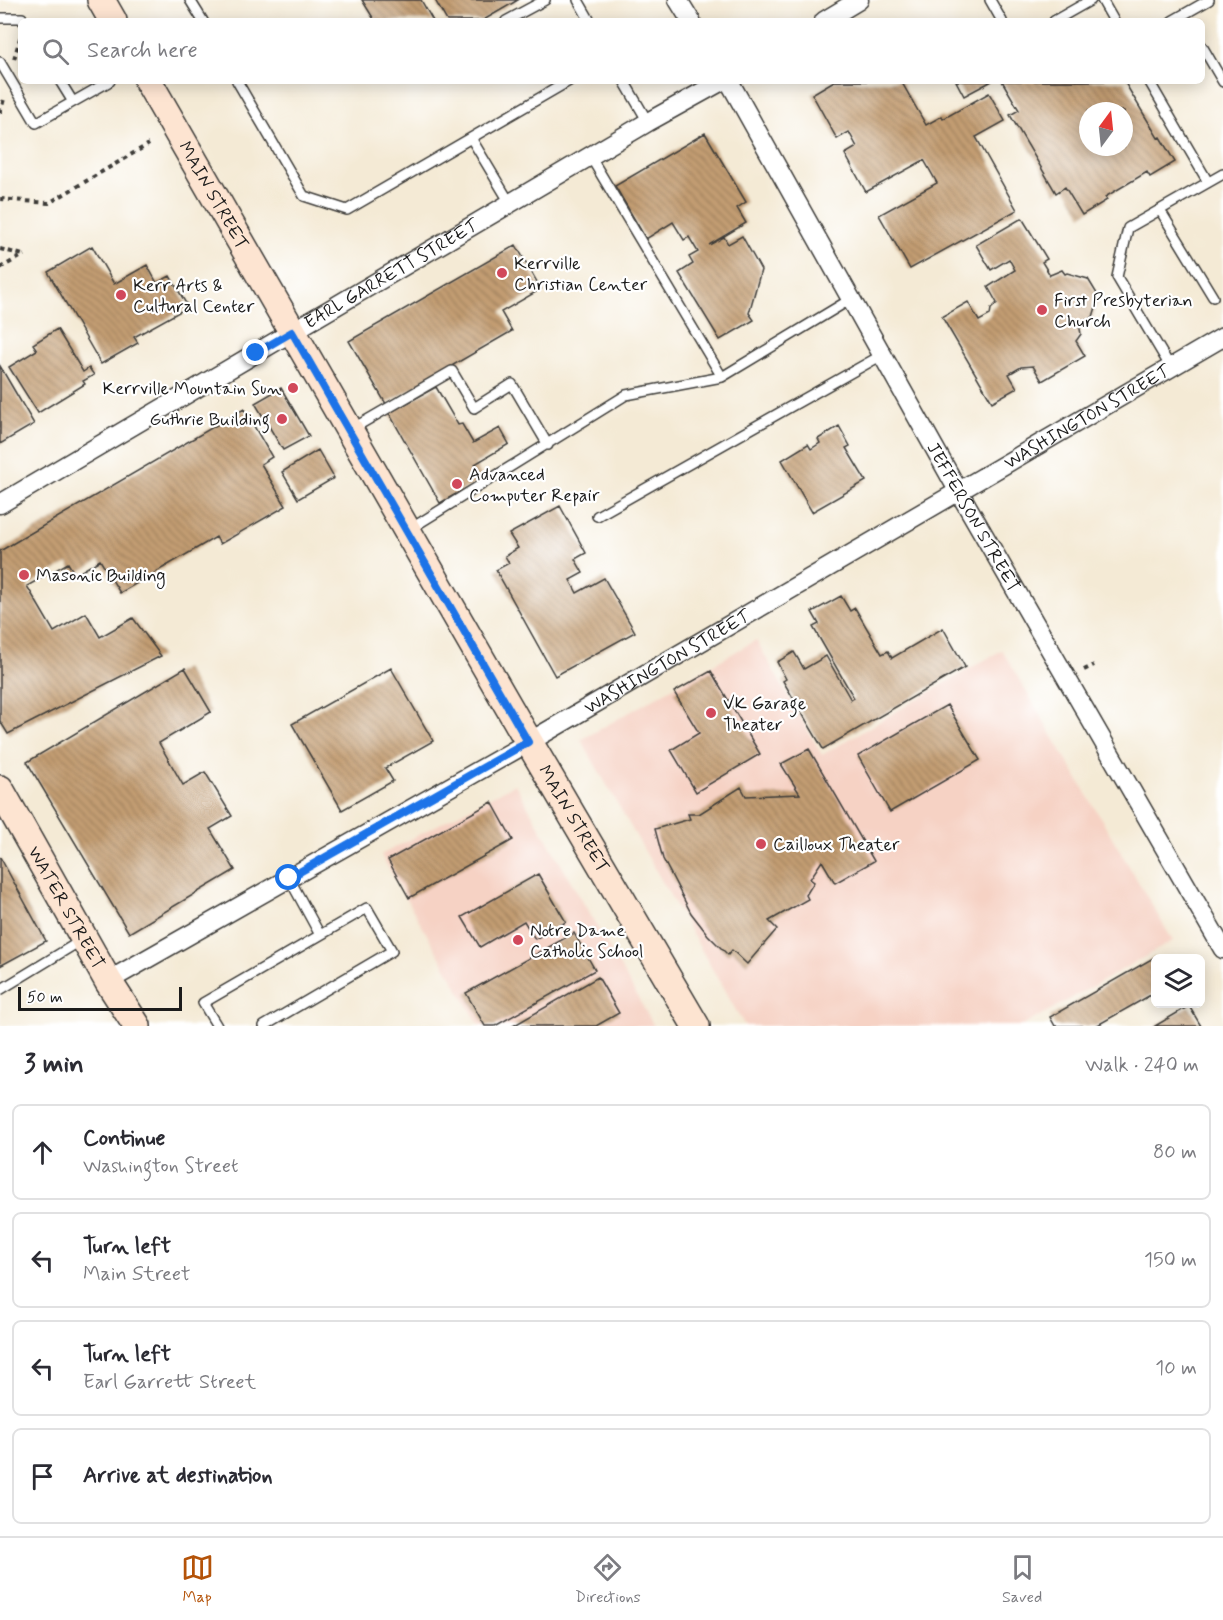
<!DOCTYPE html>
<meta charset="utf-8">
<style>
body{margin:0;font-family:Mynerve,sans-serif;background:#f2f2f3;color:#2b2b33}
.controls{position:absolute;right:18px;bottom:18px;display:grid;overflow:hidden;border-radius:9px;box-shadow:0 3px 15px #0003}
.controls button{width:54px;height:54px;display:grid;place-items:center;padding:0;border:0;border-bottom:2px solid #e1e1e2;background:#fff;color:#2b2b33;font:30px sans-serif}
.compass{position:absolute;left:1079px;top:102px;width:54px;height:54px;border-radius:50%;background:#fff;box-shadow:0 3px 15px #0003;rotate:15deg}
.scale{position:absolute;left:18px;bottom:15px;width:164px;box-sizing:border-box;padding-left:6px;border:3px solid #1c1c1c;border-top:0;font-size:16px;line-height:21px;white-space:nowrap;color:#1c1c1c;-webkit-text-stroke:4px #fff;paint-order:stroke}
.stop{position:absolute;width:18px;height:18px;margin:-14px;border:4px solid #1a73e8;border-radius:50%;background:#fff}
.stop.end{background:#1a73e8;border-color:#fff;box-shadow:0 2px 6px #0008}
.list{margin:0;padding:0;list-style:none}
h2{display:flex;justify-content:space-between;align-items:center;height:78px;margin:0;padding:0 24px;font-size:26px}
h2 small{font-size:20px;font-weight:400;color:#7c7c81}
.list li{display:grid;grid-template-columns:39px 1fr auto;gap:18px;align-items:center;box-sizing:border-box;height:96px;margin:0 12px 12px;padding:0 12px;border:2px solid #e1e1e2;border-radius:9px}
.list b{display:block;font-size:22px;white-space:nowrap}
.list p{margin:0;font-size:20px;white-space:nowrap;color:#7c7c81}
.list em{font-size:20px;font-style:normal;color:#7c7c81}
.icon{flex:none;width:33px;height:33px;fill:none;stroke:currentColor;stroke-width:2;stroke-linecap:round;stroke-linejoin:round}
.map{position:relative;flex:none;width:1223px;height:1026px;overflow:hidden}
.search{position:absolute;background:#fff;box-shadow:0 3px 15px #0003;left:18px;right:18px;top:18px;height:66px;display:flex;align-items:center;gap:15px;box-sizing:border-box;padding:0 21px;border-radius:9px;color:#7c7c81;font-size:22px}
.sheet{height:510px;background:#fff}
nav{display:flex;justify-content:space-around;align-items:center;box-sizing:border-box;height:84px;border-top:2px solid #e1e1e2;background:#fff;font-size:16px;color:#7c7c81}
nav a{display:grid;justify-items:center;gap:3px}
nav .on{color:#b45309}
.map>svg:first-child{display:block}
.built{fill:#f6d2c4}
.building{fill:url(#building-back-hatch);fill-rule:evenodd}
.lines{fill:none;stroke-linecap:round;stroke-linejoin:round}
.lane-casing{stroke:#3c3b38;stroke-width:12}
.street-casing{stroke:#3c3b38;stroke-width:21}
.secondary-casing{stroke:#3c3b38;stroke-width:30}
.path{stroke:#3c3b38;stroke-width:4;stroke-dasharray:4.5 4.5;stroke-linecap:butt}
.lane{stroke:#fff;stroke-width:9}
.street{stroke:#fff;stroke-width:18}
.secondary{stroke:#fde4d1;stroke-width:27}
.route{stroke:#1a73e8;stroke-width:8}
.poi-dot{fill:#d1495b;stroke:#fff;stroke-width:2}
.labels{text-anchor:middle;stroke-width:4.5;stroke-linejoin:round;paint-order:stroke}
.street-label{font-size:18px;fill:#1c1c1c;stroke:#fff}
.poi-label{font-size:18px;fill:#1c1c1c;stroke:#fff;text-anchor:start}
</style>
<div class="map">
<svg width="1223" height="1026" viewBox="0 0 1223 1026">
<defs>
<pattern id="building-back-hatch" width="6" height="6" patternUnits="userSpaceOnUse" patternTransform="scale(1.5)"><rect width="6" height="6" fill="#c39d72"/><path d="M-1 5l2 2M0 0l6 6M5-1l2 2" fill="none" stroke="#9e7f5d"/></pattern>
</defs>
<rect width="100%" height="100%" fill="#fff"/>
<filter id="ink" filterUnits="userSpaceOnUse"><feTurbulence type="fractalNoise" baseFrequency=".0167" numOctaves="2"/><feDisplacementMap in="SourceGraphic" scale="12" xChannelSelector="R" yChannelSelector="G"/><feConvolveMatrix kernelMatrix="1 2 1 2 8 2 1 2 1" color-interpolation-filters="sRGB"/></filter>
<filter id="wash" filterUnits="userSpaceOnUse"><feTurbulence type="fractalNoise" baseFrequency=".008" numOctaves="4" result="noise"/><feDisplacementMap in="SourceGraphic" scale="24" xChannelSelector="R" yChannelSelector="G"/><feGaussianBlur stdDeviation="1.35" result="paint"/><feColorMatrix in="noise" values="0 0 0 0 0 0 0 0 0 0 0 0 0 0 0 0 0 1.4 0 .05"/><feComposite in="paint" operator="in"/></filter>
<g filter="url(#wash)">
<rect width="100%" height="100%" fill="#f4ead5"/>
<path class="built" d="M756,640L822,755L1002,650L1173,941L1022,1026H745L581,740Z
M515,784L654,1026H480L381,855Z"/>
<g id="blocks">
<path class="building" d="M362,0H421L433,21H375Z
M435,0H518L482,21H447Z
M834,81H901L926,125L942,116L943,119L989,93L1005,121L976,137L1017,210L910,269L879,215L937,183L924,160L866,192L845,154L857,147L849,132L837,139L812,94Z
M956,81H992L964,96Z
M1002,81H1124L1158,138L1160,137L1175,162L1150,177L1147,172L1105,197L1107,200L1082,215L1065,187L1056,193L1010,115L1019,110ZM1088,111H1124V147H1088Z
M705,133L746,202L737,208L746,223L709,245L724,237L728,244L742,236L761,270L749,313L754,320L720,340L679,273L693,264L689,257L698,252L689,237L684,240L673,222L646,239L615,186Z
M1022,218L1047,259L1042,262L1050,275L1062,270L1065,274L1067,273L1088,279L1099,297L1093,317L1079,324L1081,334L1076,341L1085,356L1042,381L1033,366L1021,367L1009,374L1017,388L992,402L942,317L968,302L979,321L990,315L991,309L997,303L988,287L1015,270L1009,259L991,270L976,245Z
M516,245L541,289L501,312L512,331L386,404L349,341Z
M92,246L114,284L147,265L157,283L170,276L188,307L134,337L138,343L101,364L48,272Z
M57,329L83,372L89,368L94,375L83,381L85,384L38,413L9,367L37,350L33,344Z
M0,366L34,424L0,444Z
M436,387L458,425L462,424L473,443L500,428L509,444L475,464L483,479L440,503L389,413Z
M281,388L309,436L283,450L255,403Z
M244,409L272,457L261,464L286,506L220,544L216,537L120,593L100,560L75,575L68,563L27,586L54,632L86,613L100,637L133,618L161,656L8,734L0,721V551Z
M839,426L850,446L846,448L866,481L812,512L782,460L808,444L811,449L820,443L818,439Z
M318,450L334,478L298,499L282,472Z
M560,506L586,553L575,559L583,573L570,580L577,593L604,578L635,632L555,676L496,570L509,563L505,556L518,548L509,534Z
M841,596L850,611L855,608L882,654L888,651L892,658L943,628L965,667L823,749L783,681L786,679L777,662L794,652L804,669L826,656L851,700L854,698L813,627L819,624L812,612Z
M185,668L211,712L159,743L183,785L205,772L232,816L210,829L235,870L129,933L27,762Z
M391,668L433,741L385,768L393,781L342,810L292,724Z
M711,671L760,754L696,792L671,750L699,733L674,692Z
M947,705L980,760L890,812L858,756Z
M809,749L874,861L835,883L822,861L810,879L814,882L806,895L808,899L769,921L777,929L747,964L732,950L728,955L708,935L691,913L663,859L655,829L690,819L688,814H699L741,787L746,796L800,794L781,764Z
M492,802L513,840L409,898L388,860Z
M0,857L46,941L0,966Z
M538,874L566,922L535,939L524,921L480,947L462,917Z
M574,933L595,970L495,1026H485L466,993Z
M1155,957L1156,992L1096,1026H1055L1050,1017Z
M598,977L619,1013L596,1026H513Z
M1189,1006L1201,1026H1155Z"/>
</g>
</g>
<g filter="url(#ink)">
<use href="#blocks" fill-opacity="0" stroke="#3c3b38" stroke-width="1.5"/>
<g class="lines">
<defs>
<path id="lane" d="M190,0L203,21
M578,0L590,21
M990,0L1002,21
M1102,0L1114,21
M0,18H22L23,21
M506,21L545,0
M1054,21L1091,0
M1172,21L1209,0
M1202,46L1223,82
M0,62L36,123L110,81
M60,81L73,102
M237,81L304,196L347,210L569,81
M624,81L648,122
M1149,81L1208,182
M471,138L510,203
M590,156L722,377
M1160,210L1213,297
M1171,368L1117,277L1128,228L1223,174
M350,430L452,371L474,408L512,384L548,445
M597,516L882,355
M410,529L626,395L722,377L851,299
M289,878L320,935
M0,990L82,940
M217,1026L203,1003L367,908L392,951L264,1026"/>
<g id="street">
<path d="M678,0L691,21"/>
<path d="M824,21L859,0"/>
<path id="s1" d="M729,81L959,492L1223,949"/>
<path id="s2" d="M0,504L648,122L722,81"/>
<path id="s3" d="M108,981L529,742L1223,337"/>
</g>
<g id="secondary">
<path d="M101,0L113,21"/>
<path id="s4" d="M148,81L529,742L696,1026"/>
<path id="s5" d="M0,789L108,981L137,1026"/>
</g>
</defs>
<use href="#lane" class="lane-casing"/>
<use href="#street" class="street-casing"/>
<use href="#secondary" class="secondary-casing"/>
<path class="path" d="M14,59L21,35
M0,113L4,99
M0,199L49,203L149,144
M0,249L23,255
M0,268L24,255
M1084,670L1094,665"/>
<use href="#lane" class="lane"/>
<use href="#street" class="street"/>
<use href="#secondary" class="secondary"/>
</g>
</g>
<g class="lines" filter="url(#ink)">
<path class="route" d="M256,353L292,332L528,742L289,878"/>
</g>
<g class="poi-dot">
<circle cx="502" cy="273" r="6"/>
<circle cx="121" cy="295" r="6"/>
<circle cx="1042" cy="310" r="6"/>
<circle cx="293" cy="388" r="6"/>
<circle cx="282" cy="419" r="6"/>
<circle cx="457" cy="484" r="6"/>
<circle cx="24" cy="575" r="6"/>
<circle cx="711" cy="713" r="6"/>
<circle cx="761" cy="844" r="6"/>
<circle cx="518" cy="940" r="6"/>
</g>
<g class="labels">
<g class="street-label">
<text dy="6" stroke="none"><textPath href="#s4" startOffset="132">MAIN STREET</textPath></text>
<text dy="6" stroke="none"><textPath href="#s2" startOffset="454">EARL GARRETT STREET</textPath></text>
<text dy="6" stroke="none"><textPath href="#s3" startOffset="1130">WASHINGTON STREET</textPath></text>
<text dy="6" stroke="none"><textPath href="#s1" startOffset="500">JEFFERSON STREET</textPath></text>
<text dy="6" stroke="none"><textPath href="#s3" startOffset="644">WASHINGTON STREET</textPath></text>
<text dy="6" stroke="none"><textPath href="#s4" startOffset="852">MAIN STREET</textPath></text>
<text dy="6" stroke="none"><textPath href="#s5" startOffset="136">WATER STREET</textPath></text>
</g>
<g class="poi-label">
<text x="514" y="269">Kerrville<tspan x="514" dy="21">Christian Center</tspan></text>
<text x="133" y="291">Kerr Arts &amp;<tspan x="133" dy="21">Cultural Center</tspan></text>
<text x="1054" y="306">First Presbyterian<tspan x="1054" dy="21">Church</tspan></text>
<text x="281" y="394" text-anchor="end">Kerrville Mountain Sun</text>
<text x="270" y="425" text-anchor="end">Guthrie Building</text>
<text x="469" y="480">Advanced<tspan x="469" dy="21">Computer Repair</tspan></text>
<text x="36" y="581">Masonic Building</text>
<text x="723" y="709">VK Garage<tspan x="723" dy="21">Theater</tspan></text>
<text x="773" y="850">Cailloux Theater</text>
<text x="530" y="936">Notre Dame<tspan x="530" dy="21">Catholic School</tspan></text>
</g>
</g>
</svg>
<div class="controls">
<button><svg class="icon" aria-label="layers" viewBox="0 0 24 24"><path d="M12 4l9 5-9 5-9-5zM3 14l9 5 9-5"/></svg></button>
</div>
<svg class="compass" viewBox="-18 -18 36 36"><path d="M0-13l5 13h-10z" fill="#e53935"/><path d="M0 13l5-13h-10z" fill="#7c7c81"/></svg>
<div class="scale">50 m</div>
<div class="stop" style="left:289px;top:878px"></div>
<div class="stop end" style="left:256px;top:353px"></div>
<div class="search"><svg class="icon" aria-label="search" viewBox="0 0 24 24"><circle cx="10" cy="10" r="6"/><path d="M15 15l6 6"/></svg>Search here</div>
</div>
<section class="sheet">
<h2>3 min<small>Walk · 240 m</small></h2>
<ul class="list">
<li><svg class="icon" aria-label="ahead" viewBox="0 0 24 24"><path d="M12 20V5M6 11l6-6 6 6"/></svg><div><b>Continue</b><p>Washington Street</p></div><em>80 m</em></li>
<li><svg class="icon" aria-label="left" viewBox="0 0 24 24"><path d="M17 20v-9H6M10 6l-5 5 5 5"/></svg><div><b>Turn left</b><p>Main Street</p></div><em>150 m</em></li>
<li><svg class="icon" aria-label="left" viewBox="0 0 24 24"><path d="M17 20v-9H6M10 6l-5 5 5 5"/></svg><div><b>Turn left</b><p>Earl Garrett Street</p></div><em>10 m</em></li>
<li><svg class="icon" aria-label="arrive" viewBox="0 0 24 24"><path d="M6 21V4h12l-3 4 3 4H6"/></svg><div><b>Arrive at destination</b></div></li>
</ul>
</section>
<nav>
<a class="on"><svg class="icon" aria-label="map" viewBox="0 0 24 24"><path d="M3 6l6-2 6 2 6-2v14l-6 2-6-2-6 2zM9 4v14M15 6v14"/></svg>Map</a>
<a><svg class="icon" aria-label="directions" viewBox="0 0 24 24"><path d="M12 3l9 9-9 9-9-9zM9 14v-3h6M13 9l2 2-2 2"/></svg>Directions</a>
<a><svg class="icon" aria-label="saved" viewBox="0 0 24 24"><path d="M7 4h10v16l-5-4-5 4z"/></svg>Saved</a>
</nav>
